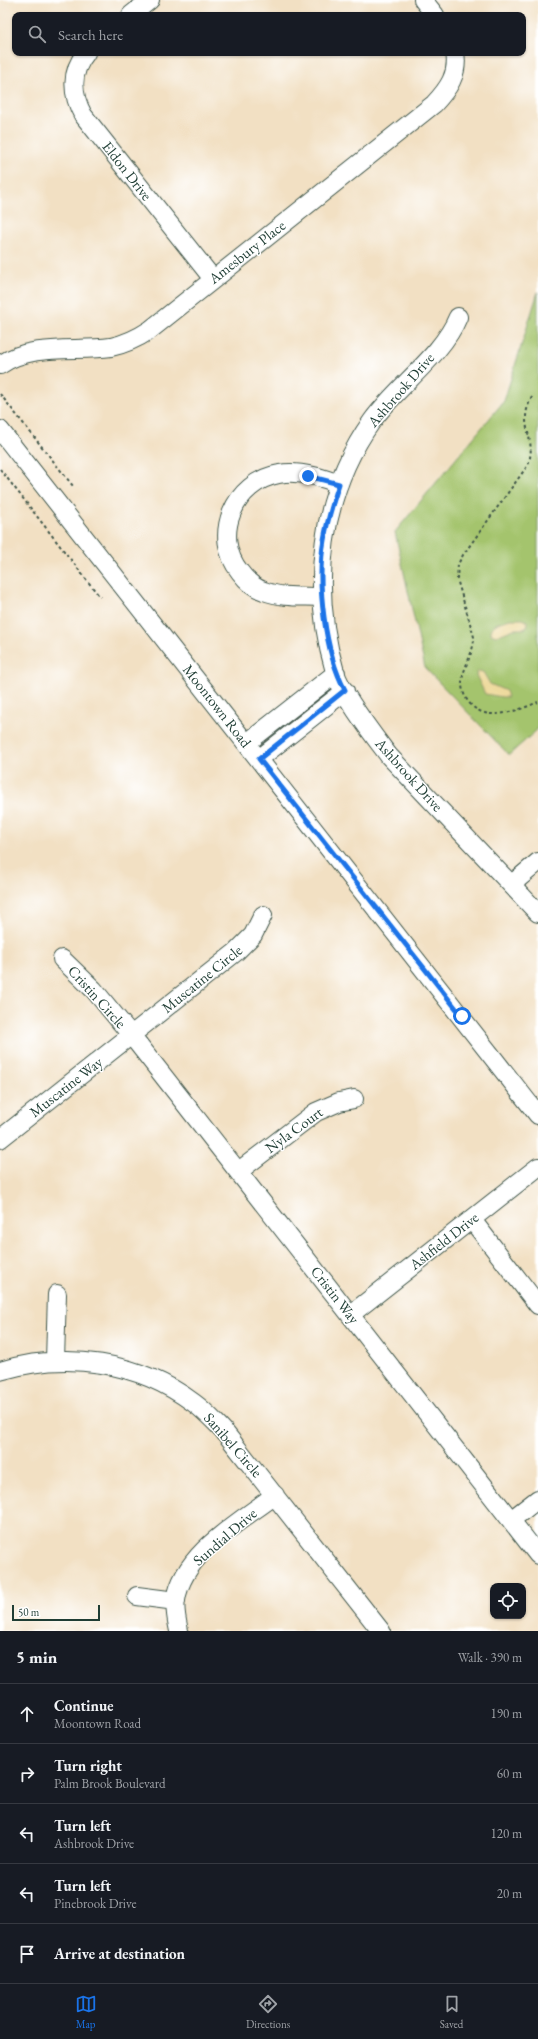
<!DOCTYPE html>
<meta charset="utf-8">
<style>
body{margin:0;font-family:"EB Garamond",serif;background:#242831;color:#f1f3f6}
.controls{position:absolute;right:12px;bottom:12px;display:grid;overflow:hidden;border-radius:8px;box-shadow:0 1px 3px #0004}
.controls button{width:36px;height:36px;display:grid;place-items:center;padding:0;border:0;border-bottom:1px solid #363941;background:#171b24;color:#f1f3f6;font:20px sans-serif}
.scale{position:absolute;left:12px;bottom:10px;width:88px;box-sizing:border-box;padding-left:4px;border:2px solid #1f3d34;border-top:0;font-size:11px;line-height:14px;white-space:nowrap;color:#1f3d34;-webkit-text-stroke:3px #fff;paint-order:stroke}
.stop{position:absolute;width:12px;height:12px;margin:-9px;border:3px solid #1a73e8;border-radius:50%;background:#fff}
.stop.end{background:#1a73e8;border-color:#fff;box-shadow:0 1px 4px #0008}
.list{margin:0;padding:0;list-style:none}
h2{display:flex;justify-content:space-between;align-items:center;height:52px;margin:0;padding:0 16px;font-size:17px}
h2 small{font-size:13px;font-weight:400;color:#9ea1a6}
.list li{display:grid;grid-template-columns:26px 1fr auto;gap:12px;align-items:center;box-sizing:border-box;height:60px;padding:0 16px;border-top:1px solid #363941}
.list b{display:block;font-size:15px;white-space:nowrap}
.list p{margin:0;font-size:13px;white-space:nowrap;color:#9ea1a6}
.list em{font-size:13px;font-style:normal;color:#9ea1a6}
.icon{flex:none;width:22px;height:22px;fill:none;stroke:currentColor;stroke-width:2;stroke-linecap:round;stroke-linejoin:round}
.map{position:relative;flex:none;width:538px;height:1631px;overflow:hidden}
.search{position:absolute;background:#171b24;box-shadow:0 1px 3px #0004;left:12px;right:12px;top:12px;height:44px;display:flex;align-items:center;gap:10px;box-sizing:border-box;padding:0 14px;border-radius:8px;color:#9ea1a6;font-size:15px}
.sheet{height:352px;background:#171b24}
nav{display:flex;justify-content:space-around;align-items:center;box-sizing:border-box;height:56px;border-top:1px solid #363941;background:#171b24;font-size:11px;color:#9ea1a6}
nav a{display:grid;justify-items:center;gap:2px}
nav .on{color:#1a73e8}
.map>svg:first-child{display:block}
.green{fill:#a4c46d;stroke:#628050}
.sand{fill:#eeda9e;stroke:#868c69}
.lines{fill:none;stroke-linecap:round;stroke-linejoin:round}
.minor-casing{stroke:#3f5549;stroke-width:20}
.path{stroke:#3f5549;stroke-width:2;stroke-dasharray:3 3;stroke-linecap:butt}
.minor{stroke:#fff;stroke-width:18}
.route{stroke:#1a73e8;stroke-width:5}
.labels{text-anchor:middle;stroke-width:3;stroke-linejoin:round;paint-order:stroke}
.street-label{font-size:15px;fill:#1f3d34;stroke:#fff}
</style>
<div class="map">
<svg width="538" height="1631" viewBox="0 0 538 1631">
<rect width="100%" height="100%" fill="#fff"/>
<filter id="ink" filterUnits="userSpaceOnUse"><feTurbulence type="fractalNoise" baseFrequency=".025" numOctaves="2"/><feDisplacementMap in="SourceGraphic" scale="8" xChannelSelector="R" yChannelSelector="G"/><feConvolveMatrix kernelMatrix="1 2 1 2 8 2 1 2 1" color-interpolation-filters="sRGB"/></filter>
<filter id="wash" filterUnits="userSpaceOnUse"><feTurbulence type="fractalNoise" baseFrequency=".012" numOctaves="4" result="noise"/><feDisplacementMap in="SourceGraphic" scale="16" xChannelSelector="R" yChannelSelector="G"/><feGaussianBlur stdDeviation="0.9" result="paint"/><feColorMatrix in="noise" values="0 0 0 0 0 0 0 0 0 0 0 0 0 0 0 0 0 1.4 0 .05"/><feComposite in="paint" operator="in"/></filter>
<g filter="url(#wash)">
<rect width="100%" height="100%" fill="#f2e0c3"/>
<path class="green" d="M538,292V729L509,755L425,668L395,532L504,401Z"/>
<path class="sand" d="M510,619H523L527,621L528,626L524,629H514L496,636L491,634C490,623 502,622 510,619Z
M478,671L483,672L490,684L506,691L508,697H502L485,694L476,675Z"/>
</g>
<g filter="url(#ink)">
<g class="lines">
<defs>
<path id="minor" d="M423,0L435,15
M131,15L150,0
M86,53C70,72 72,95 83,115L213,279
M458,317C442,356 397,386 372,421C320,494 310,587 335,672C342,695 374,736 389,756L538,913
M0,365C32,343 74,352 111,347C125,344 138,338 150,330L434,104C448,89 459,74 455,53
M0,430L538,1115
M321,597C302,596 282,598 264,591C255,588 246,580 240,572C211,536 234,482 279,474C298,470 321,477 339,484
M247,743L336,673
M259,759L345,691
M512,884L538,862
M62,959L94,990L132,1036L538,1555
M0,1139L236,952L253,935L263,915
M239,1171L316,1112L339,1102L354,1099
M472,1220L538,1305
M350,1315L538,1167
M55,1360L57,1294
M0,1371C66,1351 138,1361 194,1403C205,1411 214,1421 223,1430L381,1631
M511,1520L538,1499
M137,1596L176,1601
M179,1631C177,1621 174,1610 176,1600C183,1553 240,1522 275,1495"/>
</defs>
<use href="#minor" class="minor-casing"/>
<path class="path" d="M0,394L73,486
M532,397C516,426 538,437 528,465L463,555L458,564L457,579L474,637C474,653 464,665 462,681C461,698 474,713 491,714C505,715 525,708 538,702
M0,469L100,597"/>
<use href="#minor" class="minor"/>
</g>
</g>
<g class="lines" filter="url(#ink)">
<path class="route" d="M308,476L339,484C333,502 327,521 324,540C316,583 325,653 345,690L259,759L462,1016"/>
</g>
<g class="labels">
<g class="street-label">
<text transform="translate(127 171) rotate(52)" y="5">Eldon Drive</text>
<text transform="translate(247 252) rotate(-38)" y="5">Amesbury Place</text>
<text transform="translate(401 390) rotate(-49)" y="5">Ashbrook Drive</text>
<text transform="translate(217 706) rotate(52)" y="5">Moontown Road</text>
<text transform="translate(409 775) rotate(48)" y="5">Ashbrook Drive</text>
<text transform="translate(202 979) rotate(-39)" y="5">Muscatine Circle</text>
<text transform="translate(97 997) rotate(48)" y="5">Cristin Circle</text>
<text transform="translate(66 1087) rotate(-38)" y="5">Muscatine Way</text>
<text transform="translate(294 1130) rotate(-36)" y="5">Nyla Court</text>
<text transform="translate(444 1241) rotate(-38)" y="5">Ashfield Drive</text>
<text transform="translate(335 1295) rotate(52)" y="5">Cristin Way</text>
<text transform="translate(233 1445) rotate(49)" y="5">Sanibel Circle</text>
<text transform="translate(225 1537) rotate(-41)" y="5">Sundial Drive</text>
</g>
</g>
</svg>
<div class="controls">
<button><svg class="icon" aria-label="locate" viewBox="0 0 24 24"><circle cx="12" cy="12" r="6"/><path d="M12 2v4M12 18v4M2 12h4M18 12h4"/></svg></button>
</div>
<div class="scale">50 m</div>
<div class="stop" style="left:462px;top:1016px"></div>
<div class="stop end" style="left:308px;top:476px"></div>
<div class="search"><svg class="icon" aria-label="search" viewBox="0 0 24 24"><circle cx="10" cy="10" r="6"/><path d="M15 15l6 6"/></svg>Search here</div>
</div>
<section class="sheet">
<h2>5 min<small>Walk · 390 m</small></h2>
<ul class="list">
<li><svg class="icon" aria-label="ahead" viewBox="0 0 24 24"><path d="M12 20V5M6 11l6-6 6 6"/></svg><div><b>Continue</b><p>Moontown Road</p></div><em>190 m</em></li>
<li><svg class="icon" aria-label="right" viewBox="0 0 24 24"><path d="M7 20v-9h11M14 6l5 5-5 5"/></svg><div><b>Turn right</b><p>Palm Brook Boulevard</p></div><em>60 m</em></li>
<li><svg class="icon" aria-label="left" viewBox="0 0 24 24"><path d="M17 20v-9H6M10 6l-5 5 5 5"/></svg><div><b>Turn left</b><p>Ashbrook Drive</p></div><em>120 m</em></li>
<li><svg class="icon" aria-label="left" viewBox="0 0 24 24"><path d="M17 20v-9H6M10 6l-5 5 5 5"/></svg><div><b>Turn left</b><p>Pinebrook Drive</p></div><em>20 m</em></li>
<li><svg class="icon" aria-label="arrive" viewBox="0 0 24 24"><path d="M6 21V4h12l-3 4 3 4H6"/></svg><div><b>Arrive at destination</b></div></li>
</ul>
</section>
<nav>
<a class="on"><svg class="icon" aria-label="map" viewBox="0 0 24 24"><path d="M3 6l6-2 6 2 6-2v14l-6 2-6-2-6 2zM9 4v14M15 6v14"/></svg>Map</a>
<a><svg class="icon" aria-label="directions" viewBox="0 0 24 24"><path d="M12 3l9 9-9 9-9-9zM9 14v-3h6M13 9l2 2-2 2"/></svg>Directions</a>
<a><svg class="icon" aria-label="saved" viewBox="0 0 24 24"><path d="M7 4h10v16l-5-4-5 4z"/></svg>Saved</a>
</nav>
